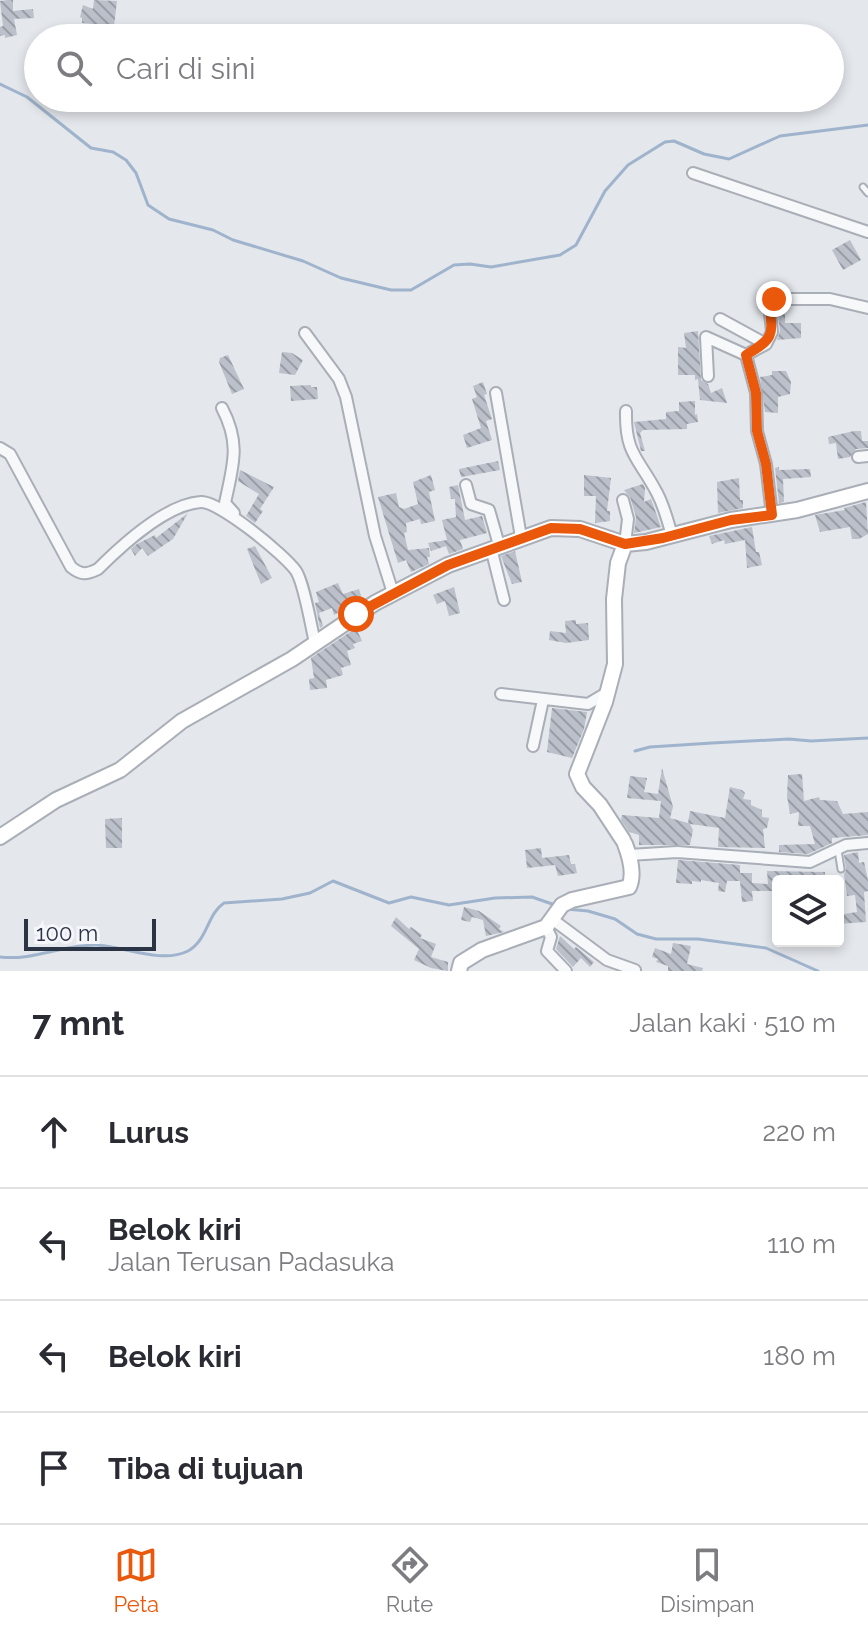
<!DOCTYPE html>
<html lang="id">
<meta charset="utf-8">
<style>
body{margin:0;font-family:Raleway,sans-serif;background:#f2f2f3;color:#2b2b33}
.controls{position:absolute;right:24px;bottom:24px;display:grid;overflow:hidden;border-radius:8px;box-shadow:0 4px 12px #0003}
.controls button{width:72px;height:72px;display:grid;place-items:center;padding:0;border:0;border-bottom:2px solid #e1e1e2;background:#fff;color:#2b2b33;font:40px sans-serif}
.scale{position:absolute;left:24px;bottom:20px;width:132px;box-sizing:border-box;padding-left:8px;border:4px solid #2b3445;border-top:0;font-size:22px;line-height:28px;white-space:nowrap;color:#2b3445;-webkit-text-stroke:6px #f4f6f9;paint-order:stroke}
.stop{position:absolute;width:24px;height:24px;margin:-18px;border:6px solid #ea580c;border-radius:50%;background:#fff}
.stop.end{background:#ea580c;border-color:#fff;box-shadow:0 2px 8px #0008}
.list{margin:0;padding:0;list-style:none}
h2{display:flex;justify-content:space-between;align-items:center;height:104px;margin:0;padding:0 32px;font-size:34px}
h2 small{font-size:26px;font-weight:400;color:#7c7c81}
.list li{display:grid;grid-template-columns:52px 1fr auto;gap:24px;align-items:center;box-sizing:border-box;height:112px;padding:0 32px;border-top:2px solid #e1e1e2}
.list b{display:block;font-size:30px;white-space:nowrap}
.list p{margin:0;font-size:26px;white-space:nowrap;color:#7c7c81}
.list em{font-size:26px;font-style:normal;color:#7c7c81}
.icon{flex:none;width:44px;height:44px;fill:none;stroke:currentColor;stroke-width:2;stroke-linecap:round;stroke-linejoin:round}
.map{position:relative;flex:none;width:868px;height:971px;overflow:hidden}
.search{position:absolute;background:#fff;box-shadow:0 4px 12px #0003;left:24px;right:24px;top:24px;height:88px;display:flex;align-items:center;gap:20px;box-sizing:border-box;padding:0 28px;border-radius:44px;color:#7c7c81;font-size:30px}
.sheet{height:552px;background:#fff}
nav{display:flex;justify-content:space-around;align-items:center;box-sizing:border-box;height:112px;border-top:2px solid #e1e1e2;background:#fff;font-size:22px;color:#7c7c81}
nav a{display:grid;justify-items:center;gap:4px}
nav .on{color:#ea580c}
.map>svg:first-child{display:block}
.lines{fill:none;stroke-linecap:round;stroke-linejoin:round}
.stream{stroke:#9fb4cc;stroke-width:3}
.building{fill:url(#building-back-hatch)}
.lane-casing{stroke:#a9aeb7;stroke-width:9}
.street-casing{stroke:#a9aeb7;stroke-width:14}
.secondary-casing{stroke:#a9aeb7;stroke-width:18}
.lane{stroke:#f7f8fa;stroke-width:5}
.street{stroke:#f7f8fa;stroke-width:10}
.secondary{stroke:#fff;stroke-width:14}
.route{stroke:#ea580c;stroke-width:10}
</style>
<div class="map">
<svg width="868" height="971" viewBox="0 0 868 971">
<defs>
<pattern id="building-back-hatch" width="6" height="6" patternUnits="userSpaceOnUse" patternTransform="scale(2)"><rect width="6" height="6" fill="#bbc0ca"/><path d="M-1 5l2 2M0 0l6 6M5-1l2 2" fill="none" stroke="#989da6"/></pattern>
</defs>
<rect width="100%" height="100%" fill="#e4e7ec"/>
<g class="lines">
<path class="stream" d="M0,84L27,97L91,148L113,152L126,160L136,173L148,205L169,219L213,230L233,240L303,261L341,278L391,290H411L454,265L470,264L491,267L560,255L576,245L605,191L628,165L665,142L674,141L704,154L729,159L780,136L868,125
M635,751L650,747L712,743L789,739L811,741L868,738
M566,909L588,911L615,919L637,934L656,939H698L766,948L818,971
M0,957C34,961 64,944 97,945C125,947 162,964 188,951C208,940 207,914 224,903L282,899L310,893L333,881L389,903L411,897L449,905L495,898L532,897L555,905"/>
</g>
<path class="building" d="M8,0H13V11L33,9L34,18L14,19L17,35L5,38V35L0,36V27L3,26L0,1Z
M94,0L117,1L114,26L82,23V18L80,17L83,5L93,9Z
M850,240L861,260L843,270L832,250Z
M777,307H785V323H801V338L777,340L780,331Z
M698,331L701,380L708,384L711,393L722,388L727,403L700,400L698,379L695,380V375H678V347L686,348L684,333Z
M282,352L292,353L303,360L295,375L279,373Z
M228,355L244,389L232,394L219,362L220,358Z
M772,371H786L791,382L790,394L778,397V413L765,412L760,377L772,375Z
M483,382L487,394L484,395L492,419L486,421L492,440L467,448L463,435L481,428L472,399L477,397L473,386Z
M311,385V387H317L318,399L291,401L290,386Z
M695,401V415L697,414L698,422L687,424V429L643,430L640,433L645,451H641L634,422L666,419V412L679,411V402Z
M854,431H861L862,441H868V448L856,449L850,457L838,459L836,443L829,444L828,437Z
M498,461L500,470L461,477L459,469Z
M779,467V470L810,469L811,477L783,479L784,502L779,503L775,468Z
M240,470L274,487L260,509L263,511L255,523L246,516L259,494L238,481Z
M431,475L435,490L429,492L435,521L421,524L420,519L406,523L407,532L404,533L408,550L429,548L430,557H427L429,564L411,572L406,560L398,563L378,497L396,493L399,507L404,509L418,504L413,482Z
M584,475L611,478L607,511H610V521L595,523L596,496H584Z
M739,478L740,500H743V508L718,513L717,482Z
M643,484L645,488L644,502L651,499L661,527L634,533L636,517L630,497L624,490Z
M458,485L465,520L482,516L487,533L460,540L463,549L449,554L446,546L431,551L428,543L447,540L442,520L456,517L455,499H451L449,487Z
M866,502L868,534L859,539H852L850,527L820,532L815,515L845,510L844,508Z
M188,513L173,539L148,556L142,548L135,556L131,549L137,544L155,535L156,538Z
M752,527L756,552H759L762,565L747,568L745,540L725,544L724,540L712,544L709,536Z
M255,546L272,578L261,584L247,549Z
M515,551L522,582L512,584L501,556Z
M338,583L343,594L359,589L362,599L334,615L332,608L319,613L323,626L320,628L315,603L319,602L316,592Z
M454,587L460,613L449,616L445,601L437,604L433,595Z
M576,620V624L588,623L589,640L566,643L549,640L550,631L566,633L565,621Z
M356,628L362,641L353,644L355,648L347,651L351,665L341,668L343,675L326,680L327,688L310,690L309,679L314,678L311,658Z
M552,708L587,712L584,729L572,758L547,752Z
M662,768L673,807L670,818L688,823L690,811L725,818L730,787L742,790L745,793L743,799L751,800V805L762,810V817L769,818L767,828L763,829L765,848L718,847L719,828L690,824L693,830L690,845H639V835L629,832L621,820L622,815L659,818L661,801L627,798L630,776L647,778L644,792L658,794Z
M802,774L804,801L819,797L820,800L837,801L843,814L868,812V835L832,838V843L808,854L779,852V845L815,844L810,826H798L799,812L790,814L787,796L788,775Z
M122,818V848H106L105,819Z
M541,848L542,858L569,855L571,864H575L577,873L558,876L555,865L527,868L525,850Z
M858,852L859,863L864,862L868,880V891L864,892L866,922L838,924V915L857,912L855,895L847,896L844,874L846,869L844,855Z
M678,860L740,865V873H752V883L768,884L767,871L825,872V881H778V891H752L753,901L742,902L740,881H727L725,892L718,891L719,883L701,880V882L692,881V884L676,883Z
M464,907L479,911L501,926L499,929L504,932L486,936L483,920L472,917L470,922L461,920Z
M396,917L409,929L411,927L422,935L420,938L436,944L431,957L448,962V971L431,968L414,960L419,949L391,926Z
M560,936L574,949L576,947L594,962L590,967L581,958L573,967L556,949Z
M673,943L691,946L687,964L703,968L702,971H668V966L656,962L658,959L652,957L655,948L671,954Z"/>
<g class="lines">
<defs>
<path id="lane" d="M863,187L868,193
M838,850L841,869"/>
<path id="street" d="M693,173L868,232
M720,319L766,344L746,355
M305,333L339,379L346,397L375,536L393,593
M766,344L772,332L769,303L774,299H830L868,308
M708,376L706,337L746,355L756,393L757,431L766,464L772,515
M496,393L521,537
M222,408C241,444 233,465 225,503L234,513
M626,411C625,455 639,458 657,493C664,506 668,521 672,536
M0,448L10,454L71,567C81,575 86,575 98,569C122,545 167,504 201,502C219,501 285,555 296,571C304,583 311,626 315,643
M858,457L868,456
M466,485L471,504L489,510L499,545
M623,500L628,519L625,544
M491,548L504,600
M501,694L588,704L608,692
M533,746L543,700
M629,855L677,852L810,862L846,845L868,843
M552,919L607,960L635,970
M546,927L551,937L547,951L566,971"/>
<path id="secondary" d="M0,837L56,800L120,770L182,721L292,659L375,603L448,565L551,528L580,529L625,544L646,542L731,520L797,510L868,491
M623,840L600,805L583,787L577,774L605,702L615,664L614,599L618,563L625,544
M459,971L461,963L482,950L546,927L562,905L572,900L629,887C635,874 630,857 625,844"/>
</defs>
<use href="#lane" class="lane-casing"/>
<use href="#street" class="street-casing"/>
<use href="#secondary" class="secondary-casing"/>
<use href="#lane" class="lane"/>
<use href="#street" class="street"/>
<use href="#secondary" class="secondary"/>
</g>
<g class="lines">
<path class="route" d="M356,614L448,565L551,528L580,529L625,544L663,538L731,520L772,515L766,464L757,431L756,393L746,355C775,338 773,335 769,303L774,299"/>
</g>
</svg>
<div class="controls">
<button><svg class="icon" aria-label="layers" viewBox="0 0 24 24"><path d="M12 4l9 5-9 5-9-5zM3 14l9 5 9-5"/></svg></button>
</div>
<div class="scale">100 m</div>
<div class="stop" style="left:356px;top:614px"></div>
<div class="stop end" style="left:774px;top:299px"></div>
<div class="search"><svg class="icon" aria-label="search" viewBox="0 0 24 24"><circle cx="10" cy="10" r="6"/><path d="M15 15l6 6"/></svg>Cari di sini</div>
</div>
<section class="sheet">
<h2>7 mnt<small>Jalan kaki · 510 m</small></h2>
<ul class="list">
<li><svg class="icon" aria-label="ahead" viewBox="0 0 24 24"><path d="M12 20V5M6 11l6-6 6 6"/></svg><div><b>Lurus</b></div><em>220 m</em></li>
<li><svg class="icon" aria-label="left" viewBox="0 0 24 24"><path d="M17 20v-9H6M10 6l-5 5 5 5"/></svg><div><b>Belok kiri</b><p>Jalan Terusan Padasuka</p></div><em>110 m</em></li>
<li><svg class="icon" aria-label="left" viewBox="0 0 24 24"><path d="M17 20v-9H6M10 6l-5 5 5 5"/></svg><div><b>Belok kiri</b></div><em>180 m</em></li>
<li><svg class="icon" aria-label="arrive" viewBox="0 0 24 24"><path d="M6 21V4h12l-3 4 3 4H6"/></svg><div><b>Tiba di tujuan</b></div></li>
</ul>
</section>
<nav>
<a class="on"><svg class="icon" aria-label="map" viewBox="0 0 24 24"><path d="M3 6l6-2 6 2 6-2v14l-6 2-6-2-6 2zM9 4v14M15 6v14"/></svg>Peta</a>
<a><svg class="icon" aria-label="directions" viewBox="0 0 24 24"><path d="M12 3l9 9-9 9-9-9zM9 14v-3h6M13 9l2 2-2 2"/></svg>Rute</a>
<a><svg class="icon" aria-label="saved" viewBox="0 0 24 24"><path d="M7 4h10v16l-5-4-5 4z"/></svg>Disimpan</a>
</nav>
